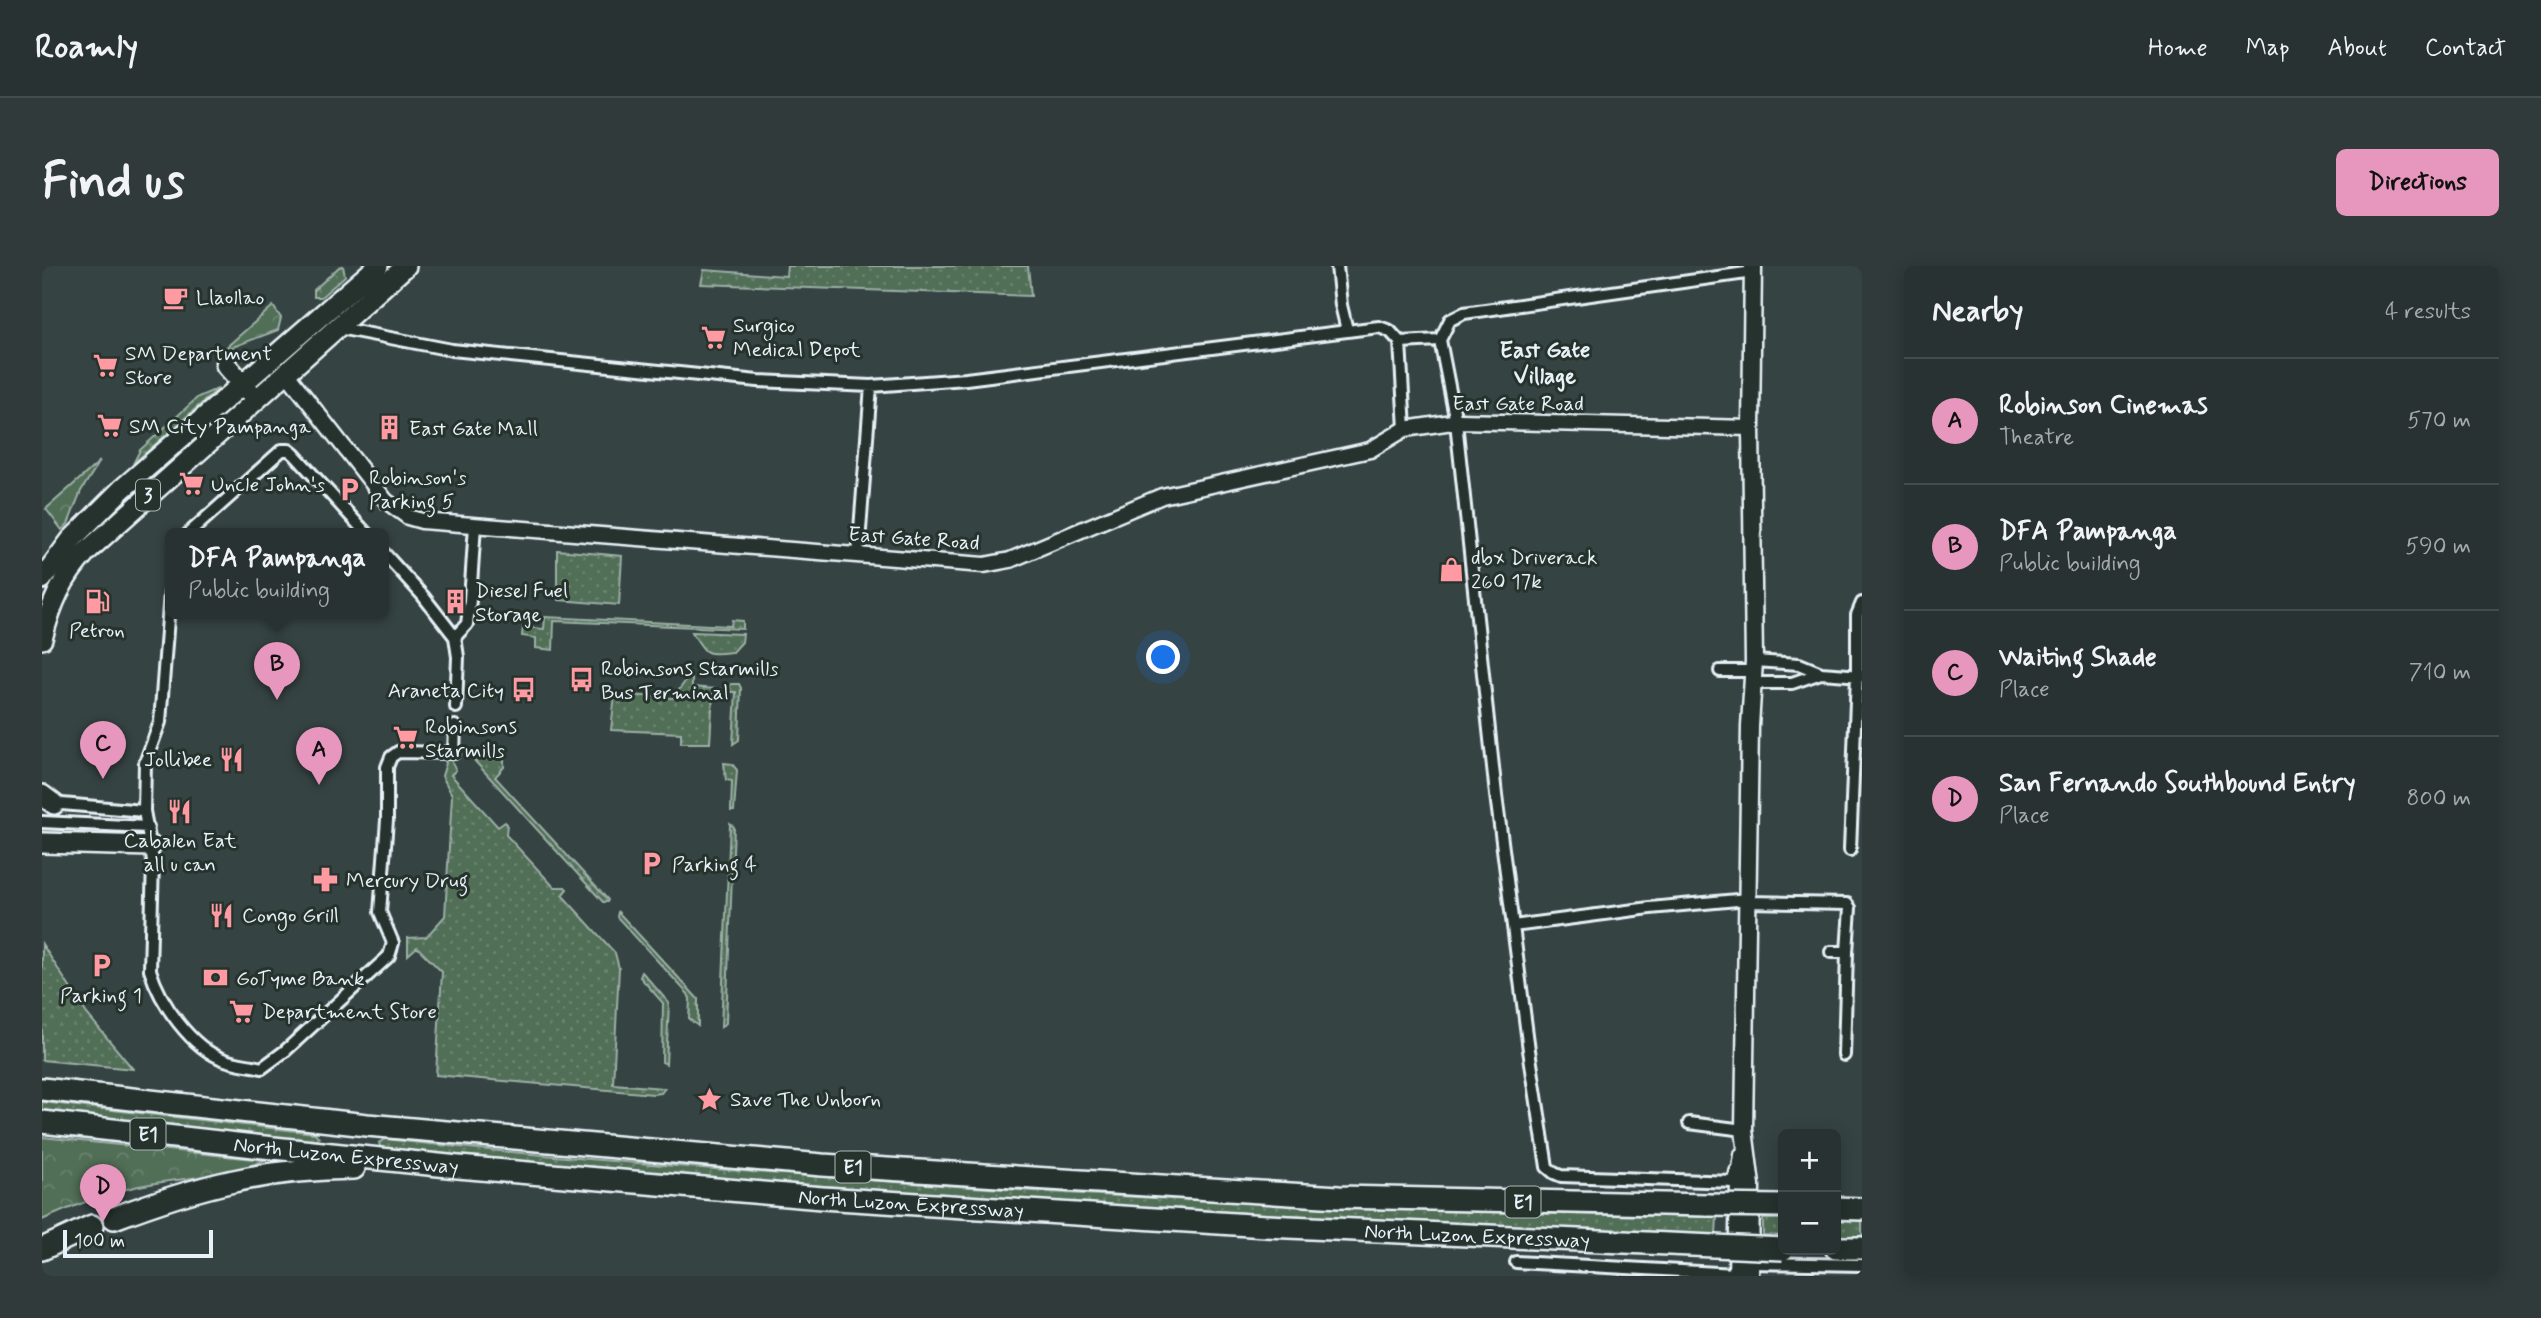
<!DOCTYPE html>
<meta charset="utf-8">
<style>
body{margin:0;font-family:Mynerve,sans-serif;background:#303a3a;color:#f1f3f6}
.controls{position:absolute;right:21px;bottom:21px;display:grid;overflow:hidden;border-radius:10px;box-shadow:0 4px 18px #0003}
.controls button{width:63px;height:63px;display:grid;place-items:center;padding:0;border:0;border-bottom:2px solid #444d4d;background:#283232;color:#f1f3f6;font:35px sans-serif}
.scale{position:absolute;left:21px;bottom:18px;width:150px;box-sizing:border-box;padding-left:7px;border:4px solid #e8f1f8;border-top:0;font-size:19px;line-height:24px;white-space:nowrap;color:#e8f1f8;-webkit-text-stroke:5px #26332d;paint-order:stroke}
.you{position:absolute;left:1122px;top:392px;width:24px;height:24px;margin:-18px;border:5px solid #fff;border-radius:50%;background:#1a73e8;box-shadow:0 0 0 10px #1a73e833}
.badge{display:grid;place-items:center;width:46px;height:46px;border-radius:50%;background:#e797bd;color:#111;font-size:23px;font-weight:700}
.pin{position:absolute;translate:-50% -58px;filter:drop-shadow(0 2px 4px #0008)}
.pin::after{content:'';position:absolute;top:37px;width:24px;height:21px;background:inherit;clip-path:polygon(0 0,100% 0,50% 100%)}
.popup{position:absolute;left:123px;top:262px;width:224px;height:91px;box-sizing:border-box;display:grid;place-content:center;border-radius:10px;background:#283232;filter:drop-shadow(0 2px 5px #0005);font-size:23px;white-space:nowrap;color:#a5aaac}
.popup b{font-size:26px;color:#f1f3f6}
.popup::after{content:'';position:absolute;left:50%;top:100%;margin-left:-14px;border:14px solid transparent;border-top-color:#283232}
.list{margin:0;padding:0;list-style:none}
h2{display:flex;justify-content:space-between;align-items:center;height:91px;margin:0;padding:0 28px;font-size:30px}
h2 small{font-size:23px;font-weight:400;color:#a5aaac}
.list li{display:grid;grid-template-columns:46px 1fr auto;gap:21px;align-items:center;box-sizing:border-box;height:126px;padding:0 28px;border-top:2px solid #444d4d}
.list b{display:block;font-size:26px;white-space:nowrap}
.list p{margin:0;font-size:23px;white-space:nowrap;color:#a5aaac}
.list em{font-size:23px;font-style:normal;color:#a5aaac}
.map{position:relative;flex:none;width:1820px;height:1010px;overflow:hidden;border-radius:10px}
header{display:flex;align-items:center;gap:42px;box-sizing:border-box;height:98px;padding:0 35px;background:#283232;border-bottom:2px solid #444d4d}
header strong{font-size:33px}
nav{display:flex;gap:38px;margin-inline-start:auto;font-size:24px}
.intro{display:flex;align-items:center;justify-content:space-between;box-sizing:border-box;height:168px;padding:0 42px}
h1{margin:0;font-size:49px}
.button{padding:18px 32px;border-radius:10px;background:#e797bd;color:#111;font-size:24px;font-weight:700}
main{display:flex;gap:42px;padding:0 42px}
aside{flex:1;background:#283232;border-radius:10px;box-shadow:0 4px 18px #0003}
.map>svg:first-child{display:block}
.grass{fill:url(#grass-dots);stroke:#9cb0a7;stroke-width:2}
.forest{fill:url(#forest-crowns);stroke:#9cb0a7;stroke-width:2}
.lines{fill:none;stroke-linecap:round;stroke-linejoin:round}
.minor-casing{stroke:#e8f1f8;stroke-width:16}
.tertiary-casing{stroke:#e8f1f8;stroke-width:19}
.secondary-casing{stroke:#e8f1f8;stroke-width:21}
.trunk-casing{stroke:#e8f1f8;stroke-width:24}
.motorway-casing{stroke:#e8f1f8;stroke-width:26}
.minor{stroke:#26332d;stroke-width:10}
.tertiary{stroke:#26332d;stroke-width:14}
.secondary{stroke:#26332d;stroke-width:16}
.trunk{stroke:#26332d;stroke-width:19}
.motorway{stroke:#26332d;stroke-width:21}
.motorway-bridge-casing{stroke:#e8f1f8;stroke-width:26;stroke-linecap:butt}
.motorway-bridge{stroke:#26332d;stroke-width:21}
.labels{text-anchor:middle;stroke-width:6;stroke-linejoin:round;paint-order:stroke}
.shield{fill:#26332d;stroke:#aeb8bb;stroke-width:2}
.shield-label{font-size:19px;font-weight:bold;fill:#e8f1f8}
.poi-label{font-size:21px;fill:#e8f1f8;stroke:#26332d;text-anchor:start}
.street-label{font-size:21px;fill:#e8f1f8;stroke:#26332d}
.neighbourhood-label{font-size:23px;font-weight:bold;fill:#e8f1f8;stroke:#26332d}
</style>
<header>
<strong>Roamly</strong>
<nav><a>Home</a><a>Map</a><a>About</a><a>Contact</a></nav>
</header>
<div class="intro"><h1>Find us</h1><a class="button">Directions</a></div>
<main>
<div class="map">
<svg width="1820" height="1010" viewBox="0 0 1820 1010">
<defs>
<pattern id="grass-dots" width="8" height="8" patternUnits="userSpaceOnUse" patternTransform="scale(1.75)"><rect width="8" height="8" fill="#516e56"/><path d="M2 2h.1M6 6h.1" fill="none" stroke="#6a836f" stroke-width="1.8" stroke-linecap="round"/></pattern>
<pattern id="forest-crowns" width="20" height="18" patternUnits="userSpaceOnUse" patternTransform="scale(1.75)"><rect width="20" height="18" fill="#516e56"/><path d="M2 6a3 3 0 1 1 6 0M12 15a3 3 0 1 1 6 0" fill="none" stroke="#6a836f"/></pattern>
</defs>
<rect width="100%" height="100%" fill="#354342"/>
<filter id="ink" filterUnits="userSpaceOnUse"><feTurbulence type="fractalNoise" baseFrequency=".0143" numOctaves="2"/><feDisplacementMap in="SourceGraphic" scale="14" xChannelSelector="R" yChannelSelector="G"/><feConvolveMatrix kernelMatrix="1 2 1 2 8 2 1 2 1" color-interpolation-filters="sRGB"/></filter>
<g filter="url(#ink)">
<path class="grass" d="M745,0H986L989,30L659,18L662,4L744,10Z
M177,122L91,198L98,184L156,131Z
M515,284L580,290L577,339L517,334L515,327Z
M503,351L689,360L690,354L701,355V363L512,355L511,384L494,382V372L480,370L481,361L502,363Z
M650,366L701,368L700,376L691,386C663,388 665,391 650,366Z
M645,413H650V421L687,424L689,418H697L699,422L697,474L691,478L694,426H671L668,477H639V467L569,464L573,428L631,432Z
M430,485H441V493H462V501L453,511L566,634L565,636H561L430,492Z
M402,493L409,494L414,504L409,509L456,561L463,556L465,558L464,569L512,621H523L525,623L520,629L573,687L577,702L571,818L623,822L619,827L611,828L394,809L400,706L375,681L366,689V672L384,671L403,650L410,529L400,510L404,497Z
M682,497L690,498L695,504L692,545H689L690,515L684,514Z
M688,558L692,561L684,757L679,761Z
M0,563L101,566L103,571L0,573Z
M576,646L656,733V760L647,753L648,733L646,728L575,651Z
M0,678L45,748L91,803L0,794Z
M600,706L627,737L624,798L620,796L621,737L598,711Z
M0,836L273,867L277,872L273,876L0,846Z
M343,873C489,890 637,901 784,911C1081,933 1378,947 1675,951L1674,969L1545,965L1052,939L654,911L339,882L337,877Z
M1721,953H1741V970L1721,969Z
M1794,954L1820,955V972L1794,971Z"/>
<path class="forest" d="M301,0L303,10L279,31H272V24L297,1Z
M231,40L239,52L236,64L180,85Z
M58,195L39,225L26,258L20,264L4,243Z
M0,871L223,894C183,912 140,911 97,920C64,927 31,940 0,954Z"/>
<g class="lines">
<defs>
<path id="minor" d="M1295,0L1299,39L1305,64
M297,62L410,84L716,115L829,120L924,113L1337,61L1348,65L1358,76L1363,163
M1358,76L1398,74
M146,268L240,184H247L252,188L325,268
M342,287L381,330L413,371L416,391L414,441
M816,290L829,120
M128,326L118,456L103,497L102,545L111,595L108,704C118,737 149,782 183,794C194,798 208,799 220,802L243,785L347,690L351,677L338,646L345,554V501L349,491L356,486L412,487L413,460
M413,371L425,358L428,334L433,259
M1712,395L1757,398L1779,407L1820,410
M1678,405H1711
M1710,417H1750L1779,407
M8,537L102,545
M0,556L106,561
M1808,584L1815,410V349L1820,337
M1706,636L1805,638L1808,642L1805,686H1789
M1471,660L1608,642L1706,633
M1802,789L1805,686
M1647,857L1702,864
M1694,905L1692,916L1519,910L1512,907L1505,901L1487,784L1454,529L1414,156L1398,74L1408,54L1422,47L1711,6
M1474,996L1694,1008
M1709,997L1820,999"/>
<path id="tertiary" d="M245,108L344,235L366,251L380,255L942,299L968,294L1120,230L1328,184L1363,163L1417,155L1709,162"/>
<path id="secondary" d="M1695,1010L1697,916L1701,889
M1708,1010L1709,919L1702,864L1708,460L1712,395L1709,162L1711,0"/>
<path id="trunk" d="M184,99L208,126
M0,313L29,274L80,223L336,0
M0,373C9,338 20,312 44,286L364,0
M0,529L12,538
M0,577L109,580"/>
<g id="motorway">
<path d="M0,823L325,859L780,899L1297,931L1666,939"/>
<path id="s1" d="M0,856L212,880L416,901L780,932L1224,960L1672,980"/>
<path d="M1794,942L1820,943"/>
<path d="M72,952C156,920 223,903 312,902"/>
<path d="M1794,982H1820"/>
<path d="M0,983L50,960"/>
</g>
</defs>
<use href="#minor" class="minor-casing"/>
<use href="#tertiary" class="tertiary-casing"/>
<use href="#secondary" class="secondary-casing"/>
<use href="#trunk" class="trunk-casing"/>
<use href="#motorway" class="motorway-casing"/>
<use href="#minor" class="minor"/>
<use href="#tertiary" class="tertiary"/>
<use href="#secondary" class="secondary"/>
<use href="#trunk" class="trunk"/>
<use href="#motorway" class="motorway"/>
<defs>
<path id="motorway-bridge" d="M1666,939L1741,940
M1672,980L1741,983"/>
</defs>
<use href="#motorway-bridge" class="motorway-bridge-casing"/>
<use href="#motorway-bridge" class="motorway-bridge"/>
</g>
</g>
<defs>
<symbol id="cafe-bare" viewBox="-9 -9 18 18"><path d="M-5.5-4.5H6V0H3Q3 3.5 0 3.5H-2.5Q-5.5 3.5-5.5 0ZM3-3.2v2h1.7v-2ZM-6 4.5H4V6H-6Z" fill="#ff9aa2" stroke="#26332d" stroke-width="2.5" paint-order="stroke"/></symbol>
<symbol id="supermarket-bare" viewBox="-9 -9 18 18"><path d="M-6-5.5h2.5l.6 2H6L4.5 2H-2.5L-4.4-4H-6ZM-1.5 3.2a1.3 1.3 0 1 0 .1 0ZM3 3.2a1.3 1.3 0 1 0 .1 0Z" fill="#ff9aa2" stroke="#26332d" stroke-width="2.5" paint-order="stroke"/></symbol>
<symbol id="building-bare" viewBox="-9 -9 18 18"><path d="M-4-6H4V6H1V3H-1V6H-4ZM-2.5-4.3h1.7v1.8h-1.7ZM.8-4.3h1.7v1.8H.8ZM-2.5-1h1.7V.8h-1.7ZM.8-1h1.7V.8H.8Z" fill="#ff9aa2" stroke="#26332d" stroke-width="2.5" paint-order="stroke"/></symbol>
<symbol id="parking-bare" viewBox="-9 -9 18 18"><path d="M-3.5-5.5H1a3.5 3.5 0 0 1 0 7H-1V5.5H-3.5ZM-1-3.4V-.6H.8a1.4 1.4 0 0 0 0-2.8Z" fill="#ff9aa2" stroke="#26332d" stroke-width="2.5" paint-order="stroke"/></symbol>
<symbol id="shop-bare" viewBox="-9 -9 18 18"><path d="M-5-2.5h2.3a2.7 3.5 0 0 1 5.4 0H5L5.5 6h-11ZM-1.5-2.5h3a1.5 2.3 0 0 0-3 0Z" fill="#ff9aa2" stroke="#26332d" stroke-width="2.5" paint-order="stroke"/></symbol>
<symbol id="fuel-bare" viewBox="-9 -9 18 18"><path d="M-5.5-6h7V0h2V4h1.3V-2.5L3-4.5l.8-.8L6-3V5H2.5V1h-1V6h-7ZM-4.2-4.7v3.2H.2V-4.7Z" fill="#ff9aa2" stroke="#26332d" stroke-width="2.5" paint-order="stroke"/></symbol>
<symbol id="bus-bare" viewBox="-9 -9 18 18"><path d="M-5-6H5V4H4V6H2V4H-2V6H-4V4H-5ZM-3.5-4V0h7V-4ZM-3.5 1.2v1.5H-2V1.2ZM2 1.2v1.5H3.5V1.2Z" fill="#ff9aa2" stroke="#26332d" stroke-width="2.5" paint-order="stroke"/></symbol>
<symbol id="restaurant-bare" viewBox="-9 -9 18 18"><path d="M-5-6h1v4h1v-4h1v4h1v-4h1v5L-1.5 .5V6h-2V.5L-5-1ZM5-6V6H3V1.5H1.5Q1.5-4 5-6Z" fill="#ff9aa2" stroke="#26332d" stroke-width="2.5" paint-order="stroke"/></symbol>
<symbol id="pharmacy-bare" viewBox="-9 -9 18 18"><path d="M-2-6h4v4h4v4h-4v4h-4v-4h-4v-4h4Z" fill="#ff9aa2" stroke="#26332d" stroke-width="2.5" paint-order="stroke"/></symbol>
<symbol id="bank-bare" viewBox="-9 -9 18 18"><path d="M-6-4H6V4H-6ZM0-2.3a2.3 2.3 0 1 0 0 4.6a2.3 2.3 0 1 0 0-4.6Z" fill="#ff9aa2" stroke="#26332d" stroke-width="2.5" paint-order="stroke"/></symbol>
<symbol id="sight-bare" viewBox="-9 -9 18 18"><path d="M0-6L1.8-2.2L6-1.7L2.9 1.2L3.7 5.4L0 3.3L-3.7 5.4L-2.9 1.2L-6-1.7L-1.8-2.2Z" fill="#ff9aa2" stroke="#26332d" stroke-width="2.5" paint-order="stroke"/></symbol>
</defs>
<g fill-rule="evenodd">
<use href="#cafe-bare" x="116" y="14" width="35" height="35"/>
<use href="#supermarket-bare" x="654" y="54" width="35" height="35"/>
<use href="#supermarket-bare" x="46" y="82" width="35" height="35"/>
<use href="#supermarket-bare" x="50" y="142" width="35" height="35"/>
<use href="#building-bare" x="330" y="144" width="35" height="35"/>
<use href="#supermarket-bare" x="132" y="200" width="35" height="35"/>
<use href="#parking-bare" x="290" y="206" width="35" height="35"/>
<use href="#shop-bare" x="1392" y="286" width="35" height="35"/>
<use href="#fuel-bare" x="38" y="318" width="35" height="35"/>
<use href="#building-bare" x="396" y="318" width="35" height="35"/>
<use href="#bus-bare" x="522" y="396" width="35" height="35"/>
<use href="#bus-bare" x="464" y="406" width="35" height="35"/>
<use href="#supermarket-bare" x="346" y="454" width="35" height="35"/>
<use href="#restaurant-bare" x="172" y="476" width="35" height="35"/>
<use href="#restaurant-bare" x="120" y="528" width="35" height="35"/>
<use href="#parking-bare" x="592" y="580" width="35" height="35"/>
<use href="#pharmacy-bare" x="266" y="596" width="35" height="35"/>
<use href="#restaurant-bare" x="162" y="632" width="35" height="35"/>
<use href="#parking-bare" x="42" y="682" width="35" height="35"/>
<use href="#bank-bare" x="156" y="694" width="35" height="35"/>
<use href="#supermarket-bare" x="182" y="728" width="35" height="35"/>
<use href="#sight-bare" x="650" y="816" width="35" height="35"/>
</g>
<g class="labels">
<g class="shield">
<rect x="94" y="213.5" width="24" height="31" rx="5"/>
<rect x="88.5" y="852.5" width="35" height="31" rx="5"/>
<rect x="793.5" y="885.5" width="35" height="31" rx="5"/>
<rect x="1463.5" y="920.5" width="35" height="31" rx="5"/>
</g>
<g class="shield-label">
<text x="106" y="236">3</text>
<text x="106" y="875">E1</text>
<text x="811" y="908">E1</text>
<text x="1481" y="943">E1</text>
</g>
<g class="poi-label">
<text x="154" y="38">Llaollao</text>
<text x="691" y="66">Surgico<tspan x="691" dy="24">Medical Depot</tspan></text>
<text x="83" y="94">SM Department<tspan x="83" dy="24">Store</tspan></text>
<text x="87" y="167">SM City Pampanga</text>
<text x="367" y="169">East Gate Mall</text>
<text x="327" y="218">Robinson's<tspan x="327" dy="24">Parking 5</tspan></text>
<text x="169" y="225">Uncle John's</text>
<text x="1429" y="298">dbx Driverack<tspan x="1429" dy="24">260 17k</tspan></text>
<text x="433" y="331">Diesel Fuel<tspan x="433" dy="24">Storage</tspan></text>
<text x="55" y="371" text-anchor="middle">Petron</text>
<text x="559" y="409">Robinsons Starmills<tspan x="559" dy="24">Bus Terminal</tspan></text>
<text x="462" y="431" text-anchor="end">Araneta City</text>
<text x="383" y="467">Robinsons<tspan x="383" dy="24">Starmills</tspan></text>
<text x="170" y="500" text-anchor="end">Jollibee</text>
<text x="138" y="581" text-anchor="middle">Cabalen Eat<tspan x="138" dy="24">all u can</tspan></text>
<text x="630" y="605">Parking 4</text>
<text x="304" y="621">Mercury Drug</text>
<text x="200" y="656">Congo Grill</text>
<text x="194" y="719">GoTyme Bank</text>
<text x="59" y="736" text-anchor="middle">Parking 1</text>
<text x="220" y="752">Department Store</text>
<text x="688" y="840">Save The Unborn</text>
</g>
<g class="street-label">
<text x="1476" y="144">East Gate Road</text>
<text transform="translate(872 272) rotate(4)" y="7">East Gate Road</text>
<text dy="7" stroke="none"><textPath href="#s1" startOffset="306">North Luzon Expressway</textPath></text>
<text dy="7" stroke="none"><textPath href="#s1" startOffset="873">North Luzon Expressway</textPath></text>
<text dy="7" stroke="none"><textPath href="#s1" startOffset="1440">North Luzon Expressway</textPath></text>
</g>
<g class="neighbourhood-label">
<text x="1503" y="91">East Gate<tspan x="1503" dy="26">Village</tspan></text>
</g>
</g>
</svg>
<div class="controls">
<button>+</button>
<button>−</button>
</div>
<div class="scale">100 m</div>
<div class="you"></div>
<div class="pin badge" style="left:277px;top:519px">A</div>
<div class="pin badge" style="left:235px;top:434px">B</div>
<div class="popup"><b>DFA Pampanga</b>Public building</div>
<div class="pin badge" style="left:61px;top:513px">C</div>
<div class="pin badge" style="left:61px;top:956px">D</div>
</div>
<aside>
<h2>Nearby<small>4 results</small></h2>
<ul class="list">
<li><span class="badge">A</span><div><b>Robinson Cinemas</b><p>Theatre</p></div><em>570 m</em></li>
<li><span class="badge">B</span><div><b>DFA Pampanga</b><p>Public building</p></div><em>590 m</em></li>
<li><span class="badge">C</span><div><b>Waiting Shade</b><p>Place</p></div><em>710 m</em></li>
<li><span class="badge">D</span><div><b>San Fernando Southbound Entry</b><p>Place</p></div><em>800 m</em></li>
</ul>
</aside>
</main>
